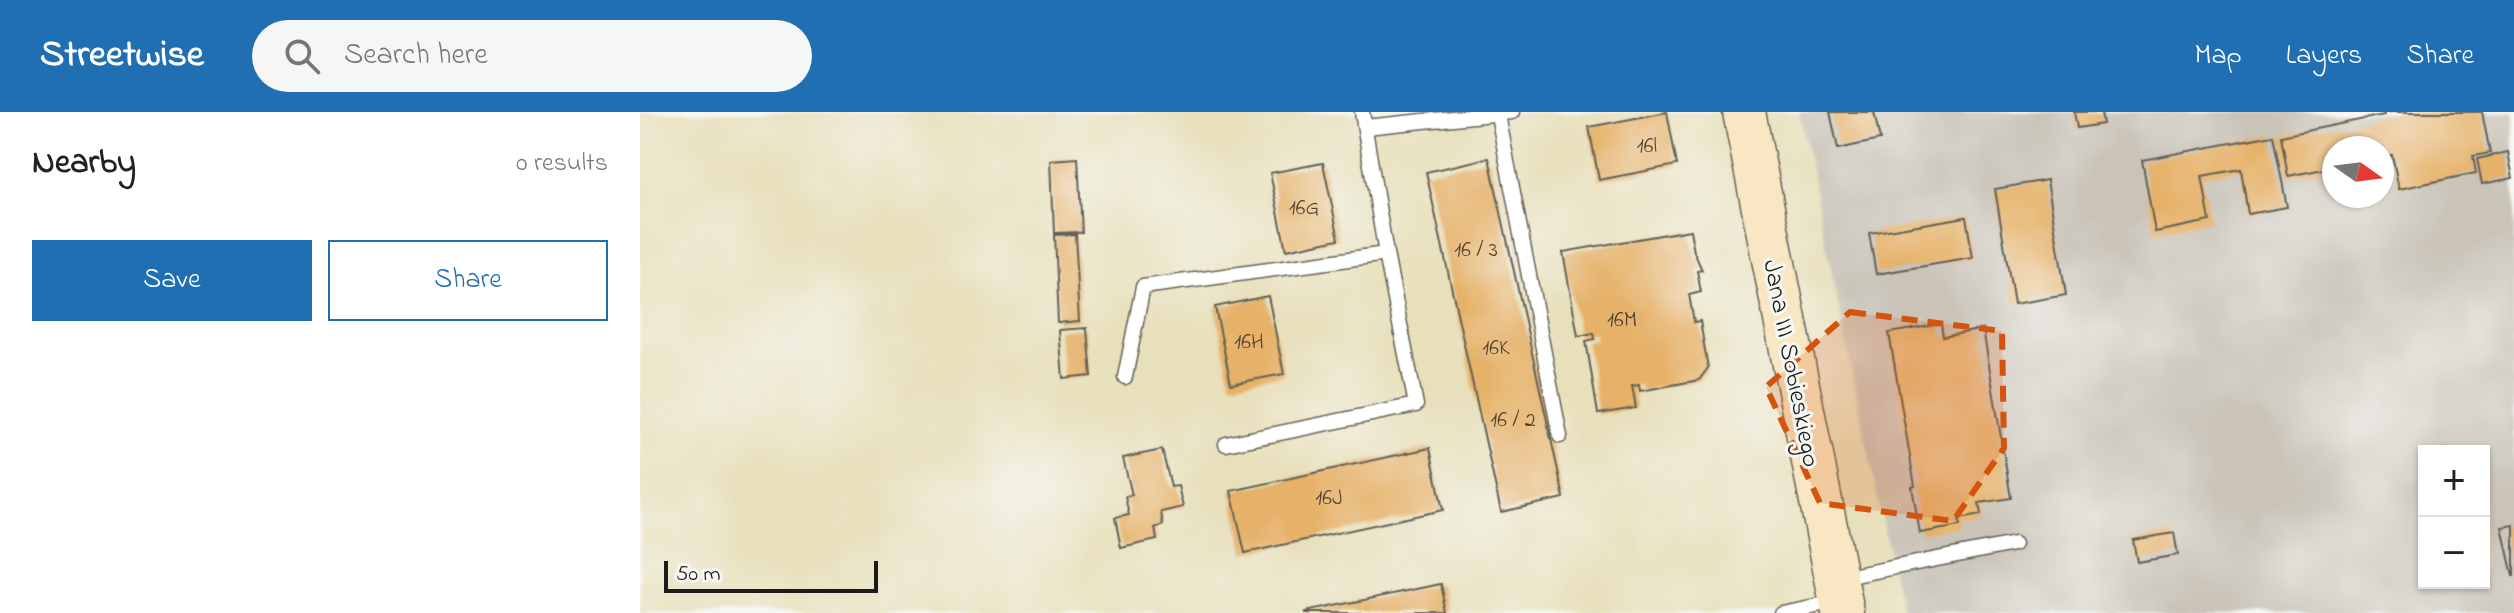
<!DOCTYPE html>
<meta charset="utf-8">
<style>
body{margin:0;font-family:"Indie Flower",sans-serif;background:#f6f6f6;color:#222}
.controls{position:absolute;right:24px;bottom:24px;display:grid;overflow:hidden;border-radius:0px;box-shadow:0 2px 6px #0004}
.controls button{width:72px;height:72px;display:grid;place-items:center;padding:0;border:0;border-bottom:2px solid #e0e0e0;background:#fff;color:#222;font:40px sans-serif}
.compass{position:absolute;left:1682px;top:24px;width:72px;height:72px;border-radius:50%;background:#fff;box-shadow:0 2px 6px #0004;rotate:104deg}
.scale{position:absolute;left:24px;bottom:20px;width:214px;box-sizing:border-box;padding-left:8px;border:4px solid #1c1c1c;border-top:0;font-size:22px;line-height:28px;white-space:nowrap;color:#1c1c1c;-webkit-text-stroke:6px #f6f6f2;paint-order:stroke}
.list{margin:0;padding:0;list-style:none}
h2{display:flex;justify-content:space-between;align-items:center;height:104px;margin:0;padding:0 32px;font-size:34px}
h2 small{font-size:26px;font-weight:400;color:#767676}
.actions{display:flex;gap:16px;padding:24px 32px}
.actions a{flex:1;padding:18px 0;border:2px solid #1f6fb2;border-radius:0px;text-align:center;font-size:28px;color:#1f6fb2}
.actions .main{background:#1f6fb2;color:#fff}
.icon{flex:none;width:44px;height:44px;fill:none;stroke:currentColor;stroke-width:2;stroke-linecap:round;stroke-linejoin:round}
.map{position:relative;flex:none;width:1874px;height:501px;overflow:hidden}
header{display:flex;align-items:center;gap:48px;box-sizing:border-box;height:112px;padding:0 40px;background:#1f6fb2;color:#fff}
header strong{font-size:38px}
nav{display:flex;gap:44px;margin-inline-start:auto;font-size:28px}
.search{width:560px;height:72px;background:#f6f6f6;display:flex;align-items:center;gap:20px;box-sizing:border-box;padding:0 28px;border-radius:44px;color:#767676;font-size:30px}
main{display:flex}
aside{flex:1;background:#fff}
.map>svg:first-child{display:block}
.industrial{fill:#c9c3b8;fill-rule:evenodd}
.building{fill:#e6b168}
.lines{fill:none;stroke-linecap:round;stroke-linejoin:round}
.lane-casing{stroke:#636154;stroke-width:17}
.secondary-casing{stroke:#636154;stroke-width:45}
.lane{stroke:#fff;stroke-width:14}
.secondary{stroke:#f9e7c3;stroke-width:42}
.marked{fill:#d4530e;fill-opacity:0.2;stroke:#d4530e;stroke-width:6;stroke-dasharray:16 10;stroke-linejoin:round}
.labels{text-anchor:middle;stroke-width:6;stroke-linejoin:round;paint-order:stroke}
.number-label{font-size:22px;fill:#4e412f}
.street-label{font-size:26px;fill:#1c1c1c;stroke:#f6f6f2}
</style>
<header>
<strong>Streetwise</strong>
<div class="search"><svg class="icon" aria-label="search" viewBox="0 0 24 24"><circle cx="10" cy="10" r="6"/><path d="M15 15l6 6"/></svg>Search here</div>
<nav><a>Map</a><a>Layers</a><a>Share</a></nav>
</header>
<main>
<aside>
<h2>Nearby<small>0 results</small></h2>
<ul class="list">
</ul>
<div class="actions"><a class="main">Save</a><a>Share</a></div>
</aside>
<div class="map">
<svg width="1874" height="501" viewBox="0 0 1874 501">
<rect width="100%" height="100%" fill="#f6f6f2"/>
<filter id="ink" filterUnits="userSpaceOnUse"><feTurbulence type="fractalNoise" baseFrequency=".0125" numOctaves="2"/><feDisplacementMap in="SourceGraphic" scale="16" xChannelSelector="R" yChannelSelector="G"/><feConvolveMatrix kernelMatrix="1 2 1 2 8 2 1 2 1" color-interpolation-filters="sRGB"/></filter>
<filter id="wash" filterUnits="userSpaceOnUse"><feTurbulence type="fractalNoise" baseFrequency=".006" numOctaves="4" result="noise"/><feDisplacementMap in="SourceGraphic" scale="32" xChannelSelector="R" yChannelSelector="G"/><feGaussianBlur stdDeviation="1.8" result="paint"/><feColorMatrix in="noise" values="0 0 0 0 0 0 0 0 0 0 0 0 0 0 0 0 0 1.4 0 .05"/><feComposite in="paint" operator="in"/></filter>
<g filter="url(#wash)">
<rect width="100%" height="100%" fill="#e8e0bb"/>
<path class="industrial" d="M1159,0H1874V501H1261ZM1694,36H1742V84H1694ZM1784,339H1844V471H1784Z"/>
<g id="blocks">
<path class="building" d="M1027,0L1037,53L959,68L949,15Z
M1190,0H1234L1240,28L1198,37Z
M1434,0H1461L1463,12L1437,16Z
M1743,0H1842L1850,41L1833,44L1836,61L1759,77L1752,43L1742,45V36H1694V55L1648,64L1641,24L1744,3Z
M1633,23L1647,95L1608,102L1601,57L1562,64L1570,109L1515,120L1502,48Z
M1868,40L1873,66L1842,72L1837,47Z
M437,46L441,120L414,121L411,48Z
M849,46L924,386L861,400L786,60Z
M683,51L699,127L646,138L630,61Z
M1407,68L1426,183L1374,192L1355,77Z
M1326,105L1333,146L1236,162L1229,121Z
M1050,118L1054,140L1062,158L1057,159L1061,180L1049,183L1054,210L1060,209L1068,256L1059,268L1000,279L999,273L992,274L996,296L958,302L946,229L955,227L954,221L938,224L923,140Z
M435,122L440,209L418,211L414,123Z
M628,184L644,262L591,272L575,195Z
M1301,212L1303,225L1343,217L1371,386L1339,391L1341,403L1319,407L1320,414L1280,421L1272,375L1275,374L1249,221Z
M447,216L451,264L424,267L420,218Z
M790,336L803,398L605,441L591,379Z
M522,338L531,375L538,374L543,395L521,400L523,413L515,416L517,428L481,436L475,406L489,403L485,385L492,383L483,346Z
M1874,413V464H1873L1862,415Z
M1534,421L1538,443L1497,450L1493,428Z
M801,472L807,501H666V500Z"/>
</g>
</g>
<g filter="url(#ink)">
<use href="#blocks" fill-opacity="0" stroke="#636154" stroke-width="2"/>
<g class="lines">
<defs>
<path id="lane" d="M858,3L920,324
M725,15L872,0
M485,265L503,175L746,142
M586,332L776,293L746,142L722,0
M1200,466L1374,432
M1141,501L1196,490"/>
<path id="secondary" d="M1104,0L1203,501"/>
</defs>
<use href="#lane" class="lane-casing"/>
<use href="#secondary" class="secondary-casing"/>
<use href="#lane" class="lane"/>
<use href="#secondary" class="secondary"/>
</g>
</g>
<path class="marked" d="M1210,200L1362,219L1364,336L1313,409L1180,391L1126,275Z"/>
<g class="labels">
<g class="number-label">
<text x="1007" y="40">16l</text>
<text x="664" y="102">16G</text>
<text x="836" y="144">16 / 3</text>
<text x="982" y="214">16M</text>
<text x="609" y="236">16H</text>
<text x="856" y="242">16K</text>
<text x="873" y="314">16 / 2</text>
<text x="689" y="392">16J</text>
</g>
<g class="street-label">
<text transform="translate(1153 251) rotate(79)" y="9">Jana III Sobieskiego</text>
</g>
</g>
</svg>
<div class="controls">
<button>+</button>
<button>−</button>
</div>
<svg class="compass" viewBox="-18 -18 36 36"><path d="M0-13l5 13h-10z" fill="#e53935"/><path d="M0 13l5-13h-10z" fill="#767676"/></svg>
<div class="scale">50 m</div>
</div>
</main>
